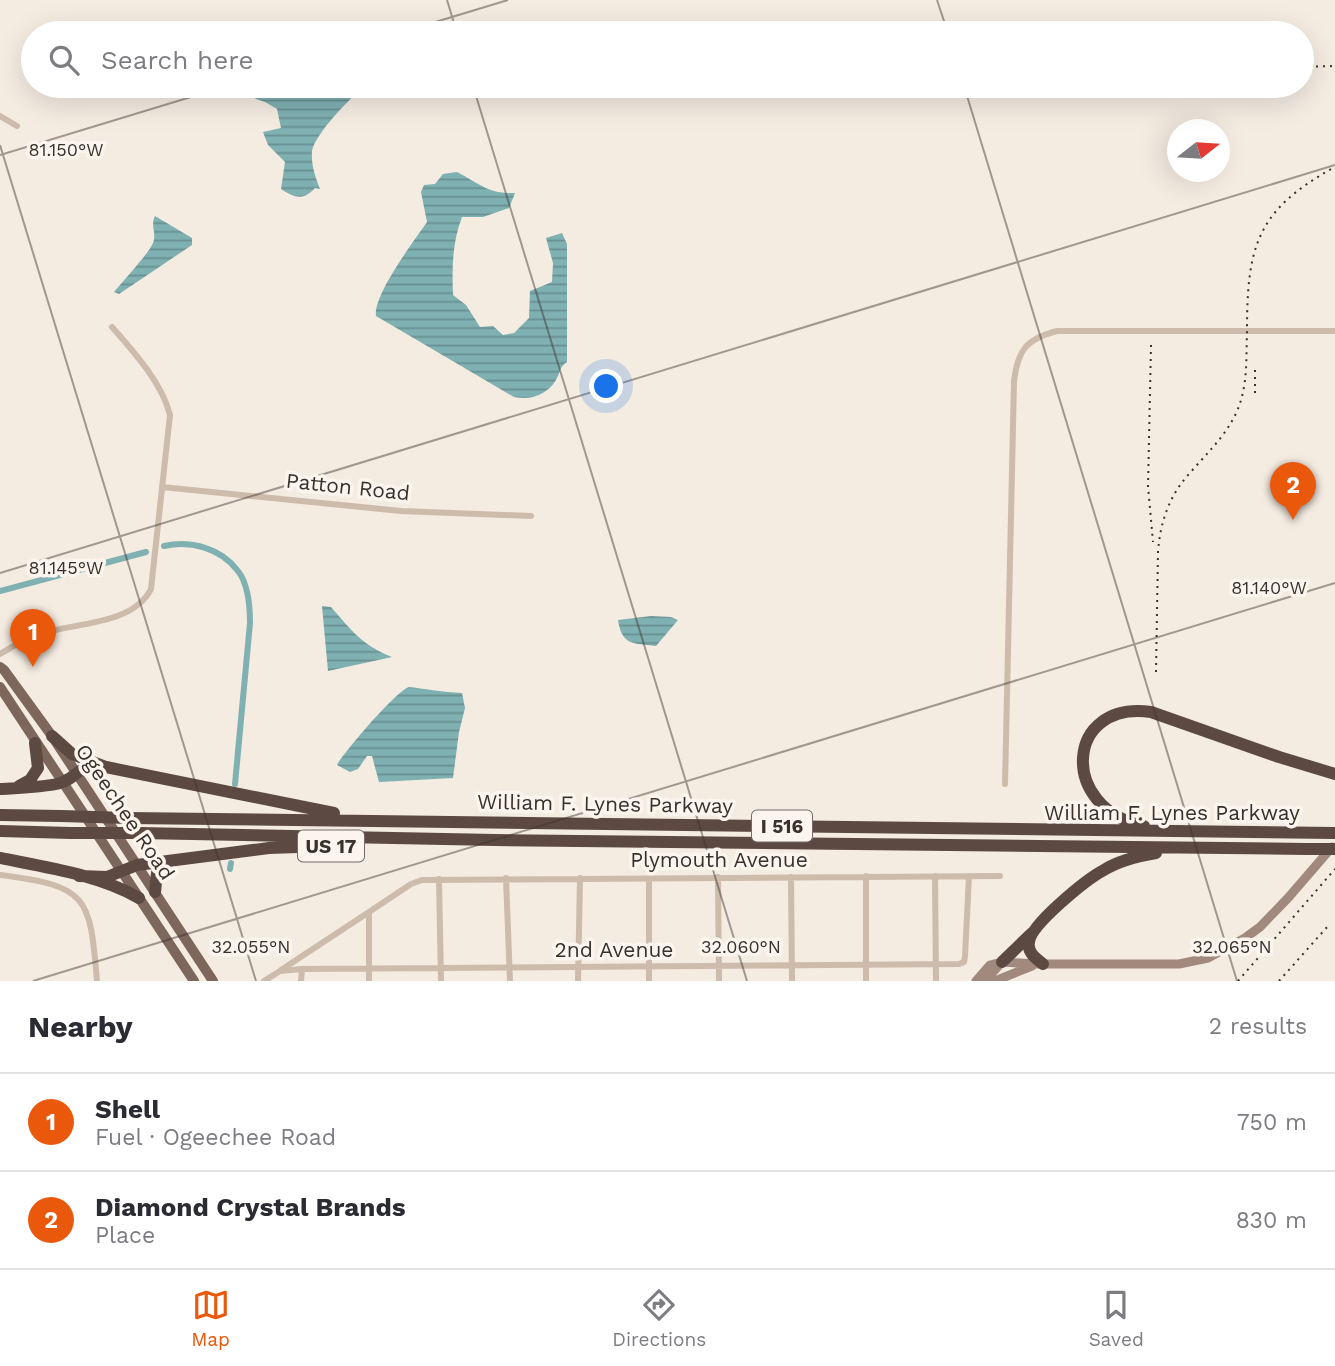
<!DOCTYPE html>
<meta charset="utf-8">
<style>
body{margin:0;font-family:"Work Sans",sans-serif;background:#f2f2f3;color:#2b2b33}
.compass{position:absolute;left:1167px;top:119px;width:63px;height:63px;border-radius:50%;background:#fff;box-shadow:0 7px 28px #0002;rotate:73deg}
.you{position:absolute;left:607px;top:387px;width:24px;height:24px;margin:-18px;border:5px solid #fff;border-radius:50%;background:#1a73e8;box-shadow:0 0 0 10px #1a73e833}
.badge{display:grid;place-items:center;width:46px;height:46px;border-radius:50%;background:#ea580c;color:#fff;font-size:23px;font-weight:700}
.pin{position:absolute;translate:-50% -58px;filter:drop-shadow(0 2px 4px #0008)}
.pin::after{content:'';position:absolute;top:37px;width:24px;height:21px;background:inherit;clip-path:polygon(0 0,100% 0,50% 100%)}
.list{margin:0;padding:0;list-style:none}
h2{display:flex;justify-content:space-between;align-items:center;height:91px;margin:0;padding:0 28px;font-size:30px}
h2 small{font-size:23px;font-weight:400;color:#7c7c81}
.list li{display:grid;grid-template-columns:46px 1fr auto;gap:21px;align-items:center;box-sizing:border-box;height:98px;padding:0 28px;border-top:2px solid #e1e1e2}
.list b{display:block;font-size:26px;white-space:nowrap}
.list p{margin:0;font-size:23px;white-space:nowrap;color:#7c7c81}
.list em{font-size:23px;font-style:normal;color:#7c7c81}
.icon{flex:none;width:38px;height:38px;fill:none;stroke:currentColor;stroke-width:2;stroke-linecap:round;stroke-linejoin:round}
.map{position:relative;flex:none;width:1335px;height:981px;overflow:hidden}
.search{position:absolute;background:#fff;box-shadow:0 7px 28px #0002;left:21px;right:21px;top:21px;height:77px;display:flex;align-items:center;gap:18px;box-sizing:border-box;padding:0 24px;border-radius:38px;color:#7c7c81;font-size:26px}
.sheet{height:287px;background:#fff}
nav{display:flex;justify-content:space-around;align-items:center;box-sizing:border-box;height:98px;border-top:2px solid #e1e1e2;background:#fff;font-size:19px;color:#7c7c81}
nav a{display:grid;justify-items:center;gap:4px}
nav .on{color:#ea580c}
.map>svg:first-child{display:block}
.water{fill:url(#water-rules)}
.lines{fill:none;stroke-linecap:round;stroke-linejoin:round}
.canal{stroke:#7fb0b2;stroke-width:6}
.street{stroke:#cdbbac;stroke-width:6}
.secondary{stroke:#a18a7d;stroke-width:9}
.primary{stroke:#7d675c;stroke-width:10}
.highway{stroke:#5c4a42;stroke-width:12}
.rail{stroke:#3b302b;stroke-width:2;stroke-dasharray:2 5;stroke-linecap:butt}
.highway-bridge{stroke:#5c4a42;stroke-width:12}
.ticks{fill:none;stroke:#3b302b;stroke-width:2;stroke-opacity:0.45}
.labels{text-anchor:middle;stroke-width:7;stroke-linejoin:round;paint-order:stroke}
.shield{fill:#fbf5ee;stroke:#756b66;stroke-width:2}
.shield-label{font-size:19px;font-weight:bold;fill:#3b302b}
.street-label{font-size:21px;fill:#3b302b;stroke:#fbf5ee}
.ticks-label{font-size:18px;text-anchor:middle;fill:#3b302b;stroke:#fbf5ee;stroke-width:7;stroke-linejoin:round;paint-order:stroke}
</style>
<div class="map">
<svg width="1335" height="981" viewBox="0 0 1335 981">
<defs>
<pattern id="water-rules" width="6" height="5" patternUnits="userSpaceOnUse" patternTransform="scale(1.75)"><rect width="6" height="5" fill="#7fb0b2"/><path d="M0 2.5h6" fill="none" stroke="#699091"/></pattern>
</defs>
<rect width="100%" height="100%" fill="#f4ebe1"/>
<path class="water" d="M242,86H366C352,95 315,134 312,151C311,165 315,176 320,189L315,188C303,201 295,198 281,189L285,162L268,145L263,132L281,128L277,109L265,102L256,99Z
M457,172C480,184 488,194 515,193L509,208L483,217H462C452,243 452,268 453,295L466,305L480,327L493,326L503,335L514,333L529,318L530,291L552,282L553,263L546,238L562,233L567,244V362C560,367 561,369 558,376C550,394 531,401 514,397L376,316C373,295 414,241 427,222L421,192L424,185L435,184L443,174Z
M155,216L192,238V245L119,294L114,292C123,281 149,253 153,243C157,233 150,226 155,216Z
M322,606L331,607C352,631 362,645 392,657L328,671Z
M651,616L671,617L678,620L656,646C633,643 622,646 618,620Z
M409,687C427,689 442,692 462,693L465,708L459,732L453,778L379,782L372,756H367L358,769L350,772L337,765C345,751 396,691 409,687Z"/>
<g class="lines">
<path class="canal" d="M164,546C190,540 221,548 238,571C249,585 250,607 250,623L235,784
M0,591L146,552
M230,869L231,863"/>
<path class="street" d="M0,116L17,126
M162,487L401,511L531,516
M0,654C11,648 22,640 34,636C69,622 132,627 151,589L170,415C162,383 134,352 112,327
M1005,784L1014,381C1018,350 1026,339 1057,331H1335
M0,875C88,886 90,896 97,981
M935,876L936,981
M718,877L719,981
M791,877L792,981
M506,878L510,981
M439,879L441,981
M369,912V981
M281,970L369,912L411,884L422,880L1000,876
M264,981L280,971L302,969L959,964L964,962L965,956L969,876
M301,981L302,969
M578,981L580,878
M649,981V879
M866,981V876"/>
<path class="secondary" d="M976,981L990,965L1002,962L1037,964H1179L1208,958L1245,938L1260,927L1288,898L1332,847
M985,981L1002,962
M995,981L1032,966"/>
<path class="primary" d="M0,667L4,670L52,736L213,981
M0,687L194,981"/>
<path class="highway" d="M52,736L72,754L106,767L334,813
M19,786L30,780L38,768L35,743
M0,789C14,788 53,787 63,782C81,774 74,768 99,767
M0,815L61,816
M128,818L1335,833
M1144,826C1058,808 1065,700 1151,712L1279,757L1335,774
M0,831L71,833
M139,833L495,840L1307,849
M0,858C45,867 100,875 139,898
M79,876L107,877L137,865L269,848L355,845
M155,892L157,873L168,861
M1002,962L1032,933
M1043,964C1035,958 1027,952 1029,942C1031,924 1087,879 1104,870C1120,860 1138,856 1156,853"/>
<path class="rail" d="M1302,67L1335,66
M1151,345L1148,486L1153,542
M1255,370V396
M1156,672L1158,552C1160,523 1169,496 1189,474C1207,453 1226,436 1237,411C1248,386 1246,359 1247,332C1247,247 1256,210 1335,167
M1238,981L1335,869
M1279,981L1328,926"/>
<path class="highway-bridge" d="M61,816L128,818
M71,833H139
M1307,849H1335"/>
</g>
<path class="ticks" d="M447,0L457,33M937,0L948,33M399,33L508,0M473,86L747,981M964,86L1237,981M0,145L256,981M0,155L227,86M0,573L1335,165M33,981L1335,583"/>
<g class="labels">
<g class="shield">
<rect x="752" y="810.5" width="60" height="31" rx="5"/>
<rect x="298" y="830.5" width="66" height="31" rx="5"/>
</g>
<g class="shield-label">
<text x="782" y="833">I 516</text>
<text x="331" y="853">US 17</text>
</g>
<g class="street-label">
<text transform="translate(348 487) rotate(6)" y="7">Patton Road</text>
<text transform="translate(605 804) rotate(1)" y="7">William F. Lynes Parkway</text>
<text transform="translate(125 812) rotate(56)" y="7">Ogeechee Road</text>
<text x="1172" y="820">William F. Lynes Parkway</text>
<text x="719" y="867">Plymouth Avenue</text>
<text x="614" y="957">2nd Avenue</text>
</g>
</g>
<g class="ticks-label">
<text x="66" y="156">81.150°W</text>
<text x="66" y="574">81.145°W</text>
<text x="1269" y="594">81.140°W</text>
<text x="251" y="953">32.055°N</text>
<text x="741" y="953">32.060°N</text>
<text x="1232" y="953">32.065°N</text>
</g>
</svg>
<svg class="compass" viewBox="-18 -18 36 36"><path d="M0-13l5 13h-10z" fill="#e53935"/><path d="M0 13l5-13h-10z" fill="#7c7c81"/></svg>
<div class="you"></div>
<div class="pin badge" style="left:33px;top:667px">1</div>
<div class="pin badge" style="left:1293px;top:520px">2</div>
<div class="search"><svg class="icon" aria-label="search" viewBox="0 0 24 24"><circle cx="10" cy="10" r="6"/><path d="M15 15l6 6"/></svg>Search here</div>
</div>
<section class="sheet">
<h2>Nearby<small>2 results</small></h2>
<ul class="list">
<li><span class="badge">1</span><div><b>Shell</b><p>Fuel · Ogeechee Road</p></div><em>750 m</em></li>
<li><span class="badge">2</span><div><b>Diamond Crystal Brands</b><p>Place</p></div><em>830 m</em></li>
</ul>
</section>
<nav>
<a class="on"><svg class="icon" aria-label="map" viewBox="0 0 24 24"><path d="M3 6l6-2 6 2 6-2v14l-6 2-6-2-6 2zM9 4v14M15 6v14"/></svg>Map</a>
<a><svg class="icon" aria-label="directions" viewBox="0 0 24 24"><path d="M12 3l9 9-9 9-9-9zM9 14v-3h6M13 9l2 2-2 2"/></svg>Directions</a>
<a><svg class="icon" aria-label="saved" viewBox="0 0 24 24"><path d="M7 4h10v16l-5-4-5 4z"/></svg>Saved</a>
</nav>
